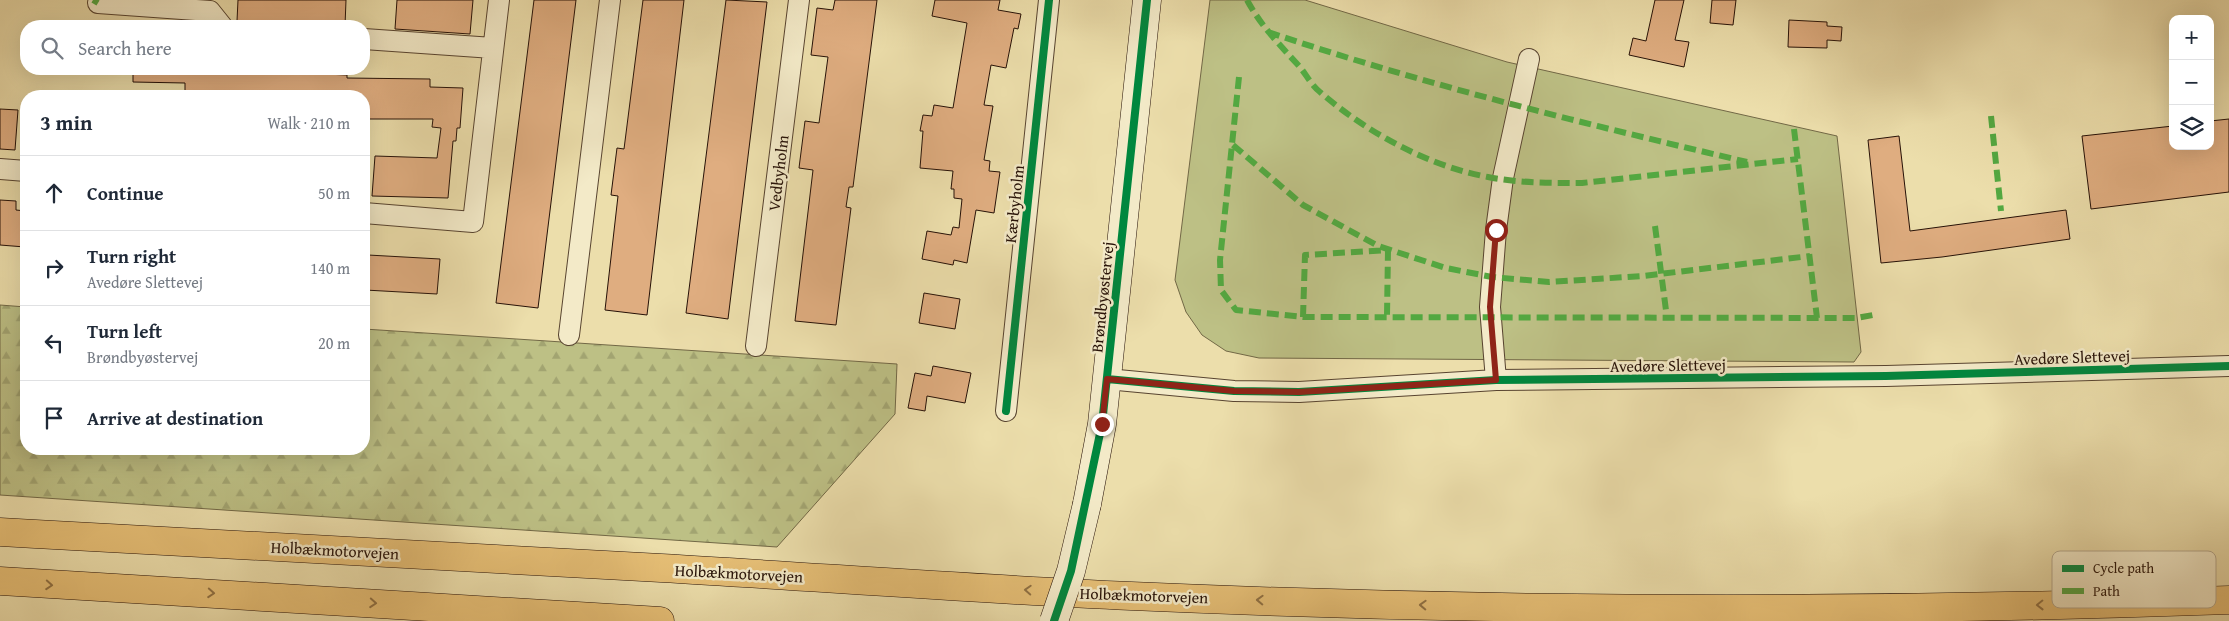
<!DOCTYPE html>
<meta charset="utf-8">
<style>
body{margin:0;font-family:"Gentium Book Plus",serif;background:#f2f2f3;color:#1f2937}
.controls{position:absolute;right:15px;top:15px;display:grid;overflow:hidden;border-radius:10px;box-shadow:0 5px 20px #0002}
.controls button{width:45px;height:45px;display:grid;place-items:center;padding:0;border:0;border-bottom:1px solid #e0e1e3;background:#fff;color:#1f2937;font:25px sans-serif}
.stop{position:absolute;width:15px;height:15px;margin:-11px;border:4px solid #8f2418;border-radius:50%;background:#fff}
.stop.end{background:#8f2418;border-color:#fff;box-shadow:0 1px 5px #0008}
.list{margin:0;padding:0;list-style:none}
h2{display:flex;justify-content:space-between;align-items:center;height:65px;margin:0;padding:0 20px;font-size:21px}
h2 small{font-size:16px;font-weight:400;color:#747a83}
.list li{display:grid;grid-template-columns:32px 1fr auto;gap:15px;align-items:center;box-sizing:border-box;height:75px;padding:0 20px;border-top:1px solid #e0e1e3}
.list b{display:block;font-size:19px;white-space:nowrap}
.list p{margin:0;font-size:16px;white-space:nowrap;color:#747a83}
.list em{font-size:16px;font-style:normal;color:#747a83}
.icon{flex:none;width:28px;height:28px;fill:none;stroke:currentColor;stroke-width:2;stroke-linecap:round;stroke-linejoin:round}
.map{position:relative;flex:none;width:2229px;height:621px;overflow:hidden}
.search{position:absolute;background:#fff;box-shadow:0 5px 20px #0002;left:20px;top:20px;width:350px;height:55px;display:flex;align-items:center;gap:12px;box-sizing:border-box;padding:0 18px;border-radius:20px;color:#747a83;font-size:19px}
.panel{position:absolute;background:#fff;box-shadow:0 5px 20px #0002;left:20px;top:90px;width:350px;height:365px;border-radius:20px}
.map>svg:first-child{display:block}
.forest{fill:url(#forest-firs);stroke:#726846}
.garden{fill:#bdc085;stroke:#726846}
.building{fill:#dfad80;stroke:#261107}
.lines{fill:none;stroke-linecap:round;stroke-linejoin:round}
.street-casing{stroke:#584430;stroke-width:22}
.secondary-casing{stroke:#261107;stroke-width:29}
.highway-casing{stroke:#261107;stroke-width:29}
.street{stroke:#f3eac8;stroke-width:20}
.secondary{stroke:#f3eac8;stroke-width:28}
.highway{stroke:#e6bf76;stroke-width:28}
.secondary-bridge-casing{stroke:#261107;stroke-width:29;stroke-linecap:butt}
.secondary-bridge{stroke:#f3eac8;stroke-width:28}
.quiet{stroke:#53a841;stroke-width:6;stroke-dasharray:12 6;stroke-linecap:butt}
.cycleway-casing{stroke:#f3eac8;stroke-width:11}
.cycleway{stroke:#00873e;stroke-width:8}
.oneway{stroke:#907144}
.route{stroke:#8f2418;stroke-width:6}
.labels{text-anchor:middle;stroke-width:5;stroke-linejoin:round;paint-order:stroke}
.street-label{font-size:16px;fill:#261107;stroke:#f3eac8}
.key{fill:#f3eac8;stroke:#b6a98e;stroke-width:1}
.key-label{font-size:14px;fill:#261107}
</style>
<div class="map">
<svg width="2229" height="621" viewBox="0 0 2229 621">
<defs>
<pattern id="forest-firs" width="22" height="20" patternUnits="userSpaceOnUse" patternTransform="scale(1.25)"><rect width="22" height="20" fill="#bdc085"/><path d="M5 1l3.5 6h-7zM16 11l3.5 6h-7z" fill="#a2a471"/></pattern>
</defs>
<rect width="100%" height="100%" fill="#ecdeab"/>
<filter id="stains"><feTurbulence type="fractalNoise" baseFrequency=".004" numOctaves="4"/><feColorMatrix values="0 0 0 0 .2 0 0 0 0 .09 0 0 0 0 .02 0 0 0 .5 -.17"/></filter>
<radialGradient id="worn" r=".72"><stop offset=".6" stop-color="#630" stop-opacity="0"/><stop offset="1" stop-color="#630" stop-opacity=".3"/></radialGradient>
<path class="forest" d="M0,305L26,307V449H364V329L897,364L895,414L777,547L0,495Z"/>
<path class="garden" d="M1210,0H1305L1507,62L1837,136L1861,352L1854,362L1259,358L1226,351L1202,335L1186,312L1175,280Z"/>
<path class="building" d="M238,0H346L345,26L237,21Z
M397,0H473L470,34L395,29Z
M534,0H576L538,308L496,303Z
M643,0H684L647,315L605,310L618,196L611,195L617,148L624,149Z
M726,0L767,2L728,319L686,313Z
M835,0H877L853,187H849L846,207L851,208L836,325L795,321L813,170L799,168L805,121L819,123L828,57L811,55L817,8L833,10Z
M935,0H1000L998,10L1021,14L1018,29L1014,28L1006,68L991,65L984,105L993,106L984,160L990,161L989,171L1000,172L994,213L976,210L967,263L954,260L953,265L922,259L927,231L951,235L953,227L959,228L962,199L954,198V189H951L953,171L920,168L923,131H920L923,115L932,116L934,105L953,108L967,23L932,16Z
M1655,0H1684L1675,40L1689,42L1684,67L1629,55L1633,38L1646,41Z
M1712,0H1736L1733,25L1710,23Z
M1789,20L1827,22V26L1842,27L1841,41L1827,40V48L1788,47Z
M133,69H214L347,75V78L430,79V87L463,88L460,128H457L456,141H453L448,198L372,196L375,156L437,158L441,128L432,127L433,119H364V96H185V83L133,82Z
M0,109L18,110L15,150L0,149Z
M2229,119V192L2091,209L2082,136L2173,126V146H2210V121Z
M1899,136L1910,231L2066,210L2070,239L1942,257L1881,263L1868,140Z
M0,200L16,201V210L26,211L25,247L0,245Z
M368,255L440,259L437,294L365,290Z
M924,293L960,299L955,329L919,323Z
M933,366L971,373L965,403L927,396L925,411L908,408L915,373L931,376Z"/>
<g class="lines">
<defs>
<path id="street" d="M98,3L210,11L222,26
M364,39L493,48
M0,169L26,171
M364,213L473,222L499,0
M569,335L610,0
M756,346L799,0
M1107,379L1234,391L1299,392L1496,380L1886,376L2229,366
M1496,380L1490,307L1496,230L1503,178L1529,59
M1006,411L1049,0"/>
<path id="secondary" d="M1087,504L1102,424L1147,0"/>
<path id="highway" d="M0,532C220,544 440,555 661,568C817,577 974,589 1131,596C1496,612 1863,613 2229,600
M0,581L660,621"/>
</defs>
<use href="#street" class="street-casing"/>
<use href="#secondary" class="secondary-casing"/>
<use href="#highway" class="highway-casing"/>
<use href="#street" class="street"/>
<use href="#secondary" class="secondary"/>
<use href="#highway" class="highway"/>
<defs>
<path id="secondary-bridge" d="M1054,621L1071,571L1087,504"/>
</defs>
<use href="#secondary-bridge" class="secondary-bridge-casing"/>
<use href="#secondary-bridge" class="secondary-bridge"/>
<path class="quiet" d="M93,0L98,3
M1247,0C1261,26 1279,44 1299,66C1306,74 1311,85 1320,92C1366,132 1428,166 1488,177C1518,183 1551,183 1582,183L1798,159
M1268,32C1425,85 1586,124 1747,162
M1239,77L1220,260L1221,290L1236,310L1303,317L1857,318L1878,314
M1991,116L2001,211
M1794,129L1817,318
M1233,145L1303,205L1378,246L1446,268L1492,277L1549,282L1643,276L1810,256
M1655,226L1667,318
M1303,317L1305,255L1388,250L1387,316"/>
<defs>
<path id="cycleway" d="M1107,379L1234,391L1299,392L1496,380L1886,376L2229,366
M1006,411L1049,0
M1054,621L1071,571L1102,424L1147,0"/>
</defs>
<use href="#cycleway" class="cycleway-casing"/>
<use href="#cycleway" class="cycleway"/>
</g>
<defs><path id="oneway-chevron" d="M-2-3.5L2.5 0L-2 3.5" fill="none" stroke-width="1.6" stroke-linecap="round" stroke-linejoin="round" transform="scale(1.25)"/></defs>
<g class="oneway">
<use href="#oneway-chevron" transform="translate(49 585) rotate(4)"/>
<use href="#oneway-chevron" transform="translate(1028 590) rotate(-177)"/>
<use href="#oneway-chevron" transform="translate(211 593) rotate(4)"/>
<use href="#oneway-chevron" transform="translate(1260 600) rotate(-178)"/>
<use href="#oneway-chevron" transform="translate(373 603) rotate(4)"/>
<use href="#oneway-chevron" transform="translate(1423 605) rotate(-178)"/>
<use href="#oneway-chevron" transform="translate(2040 605) rotate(179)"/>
</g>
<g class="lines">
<path class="route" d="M1102,424L1107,379L1234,391L1299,392L1496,380L1490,307L1496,230"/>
</g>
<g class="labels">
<g class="street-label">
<text transform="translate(778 173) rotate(-83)" y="6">Vedbyholm</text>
<text transform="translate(1014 204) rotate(-84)" y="6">Kærbyholm</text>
<text transform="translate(1102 297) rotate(-84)" y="6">Brøndbyøstervej</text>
<text transform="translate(2072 357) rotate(-2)" y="6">Avedøre Slettevej</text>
<text transform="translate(1668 365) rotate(-1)" y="6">Avedøre Slettevej</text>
<text transform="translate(335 550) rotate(3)" y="6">Holbækmotorvejen</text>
<text transform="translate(739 573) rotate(3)" y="6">Holbækmotorvejen</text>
<text transform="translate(1144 595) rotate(2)" y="6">Holbækmotorvejen</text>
</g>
</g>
<rect x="2052" y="551" width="164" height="57" rx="8" class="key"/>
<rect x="2062" y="565" width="22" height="7" fill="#00873e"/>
<rect x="2062" y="588" width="22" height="6" fill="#53a841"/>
<g class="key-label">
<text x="2093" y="573">Cycle path</text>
<text x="2093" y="596">Path</text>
</g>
<rect width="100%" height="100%" filter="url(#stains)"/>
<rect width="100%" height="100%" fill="url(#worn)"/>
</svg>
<div class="controls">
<button>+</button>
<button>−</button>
<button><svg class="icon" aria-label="layers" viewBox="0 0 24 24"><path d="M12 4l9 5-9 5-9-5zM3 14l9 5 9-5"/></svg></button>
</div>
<div class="stop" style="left:1496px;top:230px"></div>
<div class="stop end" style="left:1102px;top:424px"></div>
<div class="search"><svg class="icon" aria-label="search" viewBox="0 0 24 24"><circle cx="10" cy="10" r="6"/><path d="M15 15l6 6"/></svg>Search here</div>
<section class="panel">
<h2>3 min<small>Walk · 210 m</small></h2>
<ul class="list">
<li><svg class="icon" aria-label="ahead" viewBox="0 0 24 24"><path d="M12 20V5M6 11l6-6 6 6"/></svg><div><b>Continue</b></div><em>50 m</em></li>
<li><svg class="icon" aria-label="right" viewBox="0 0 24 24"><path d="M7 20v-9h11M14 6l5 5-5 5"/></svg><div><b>Turn right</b><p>Avedøre Slettevej</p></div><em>140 m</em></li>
<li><svg class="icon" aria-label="left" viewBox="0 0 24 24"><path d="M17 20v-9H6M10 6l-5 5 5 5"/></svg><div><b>Turn left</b><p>Brøndbyøstervej</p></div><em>20 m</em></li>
<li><svg class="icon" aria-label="arrive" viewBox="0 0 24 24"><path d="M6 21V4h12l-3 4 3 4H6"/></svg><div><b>Arrive at destination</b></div></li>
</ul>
</section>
</div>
